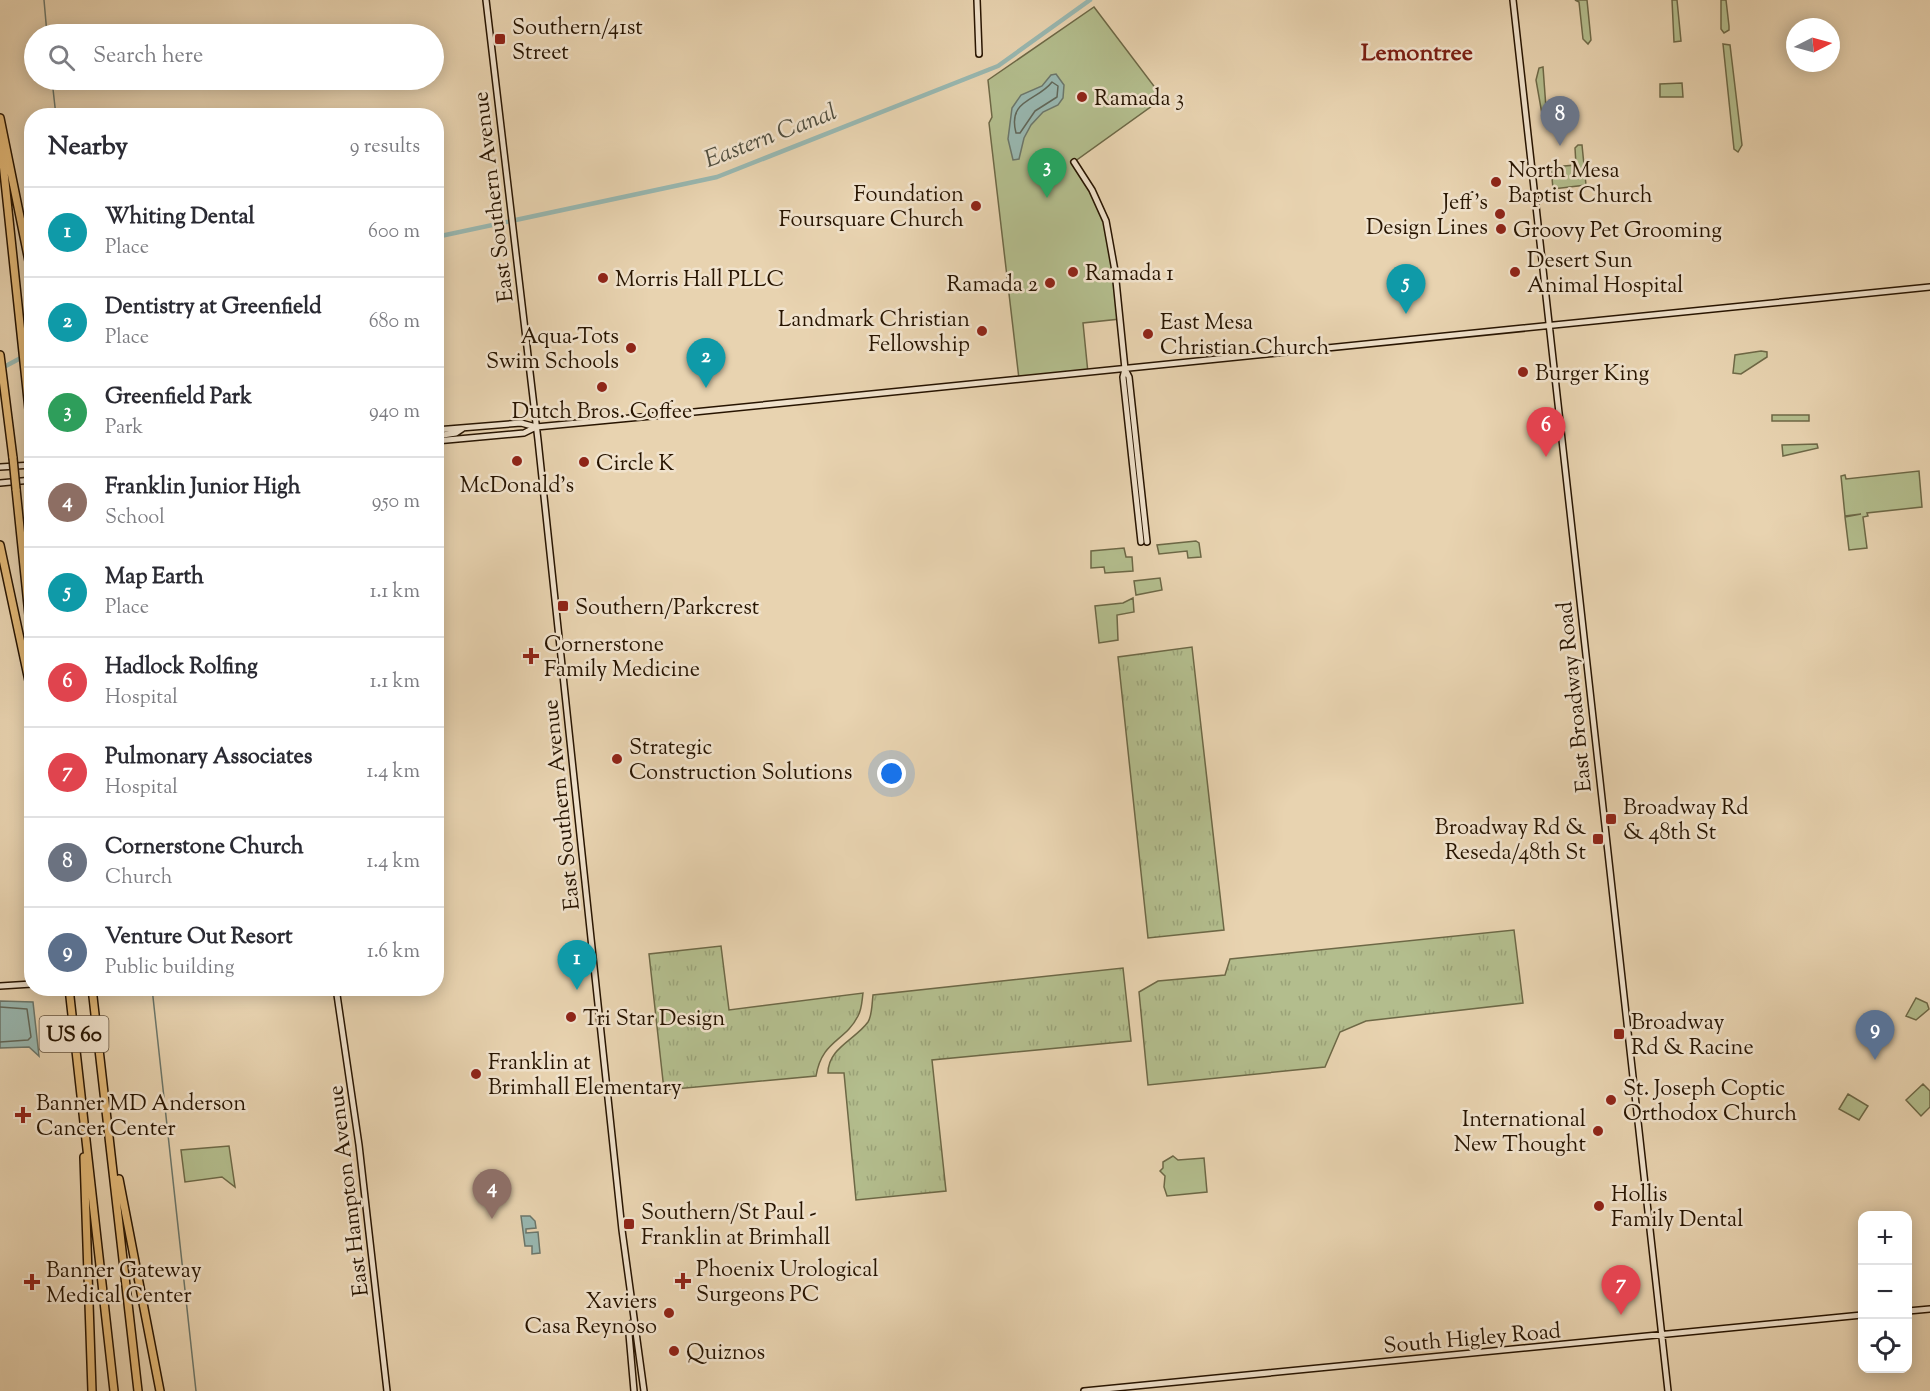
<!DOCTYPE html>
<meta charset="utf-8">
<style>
body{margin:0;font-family:"Sorts Mill Goudy",serif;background:#f7f7f7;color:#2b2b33}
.controls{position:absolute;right:18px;bottom:18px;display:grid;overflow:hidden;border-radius:12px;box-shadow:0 3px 15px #0003}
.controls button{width:54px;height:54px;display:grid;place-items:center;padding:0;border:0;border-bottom:2px solid #e1e1e2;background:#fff;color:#2b2b33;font:30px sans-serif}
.compass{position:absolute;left:1786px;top:18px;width:54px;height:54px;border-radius:50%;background:#fff;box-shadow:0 3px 15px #0003;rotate:84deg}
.you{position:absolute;left:892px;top:774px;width:21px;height:21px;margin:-15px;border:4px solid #fff;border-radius:50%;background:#1a73e8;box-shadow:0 0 0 9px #1a73e833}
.badge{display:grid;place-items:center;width:39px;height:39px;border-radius:50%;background:#111827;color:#fff;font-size:20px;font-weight:700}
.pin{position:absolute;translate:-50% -50px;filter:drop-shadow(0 2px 3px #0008)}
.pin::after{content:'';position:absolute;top:32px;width:21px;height:18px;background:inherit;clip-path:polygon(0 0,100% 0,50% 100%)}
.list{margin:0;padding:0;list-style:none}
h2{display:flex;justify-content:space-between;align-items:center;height:78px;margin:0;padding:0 24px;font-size:26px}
h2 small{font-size:20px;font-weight:400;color:#7c7c81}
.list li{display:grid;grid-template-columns:39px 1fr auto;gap:18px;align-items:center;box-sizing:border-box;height:90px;padding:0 24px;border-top:2px solid #e1e1e2}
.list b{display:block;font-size:22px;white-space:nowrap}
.list p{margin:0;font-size:20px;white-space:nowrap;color:#7c7c81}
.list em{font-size:20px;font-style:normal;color:#7c7c81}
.icon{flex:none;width:33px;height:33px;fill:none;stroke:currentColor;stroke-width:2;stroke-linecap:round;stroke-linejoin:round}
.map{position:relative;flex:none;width:1930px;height:1391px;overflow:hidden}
.search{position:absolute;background:#fff;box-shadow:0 3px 15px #0003;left:24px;top:24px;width:420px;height:66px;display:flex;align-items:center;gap:15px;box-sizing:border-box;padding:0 21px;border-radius:33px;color:#7c7c81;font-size:22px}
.panel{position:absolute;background:#fff;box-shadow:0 3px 15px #0003;left:24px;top:108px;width:420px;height:888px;border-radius:24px}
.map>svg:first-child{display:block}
.grass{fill:url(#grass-tufts);stroke:#6d6846;stroke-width:1.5}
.green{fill:#b3bd8d;stroke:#6d6846;stroke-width:1.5}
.water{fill:#98b7b0;stroke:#6b766a;stroke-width:1.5}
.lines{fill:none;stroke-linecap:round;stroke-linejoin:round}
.shore{stroke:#606658;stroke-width:1.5}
.stream{stroke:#6b766a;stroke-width:1.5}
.canal{stroke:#98b7b0;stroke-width:4.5}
.secondary-casing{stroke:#271400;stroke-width:8}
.highway-casing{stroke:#271400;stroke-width:10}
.secondary{stroke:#f0e2cc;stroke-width:5}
.highway{stroke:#e4ba78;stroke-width:7}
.highway-bridge-casing{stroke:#271400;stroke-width:10;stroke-linecap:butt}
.highway-bridge{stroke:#e4ba78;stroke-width:7}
.poi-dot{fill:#8f2418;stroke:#f0e2cc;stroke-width:2}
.labels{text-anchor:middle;stroke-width:5;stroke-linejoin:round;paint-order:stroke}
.shield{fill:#f0e2cc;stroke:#63523d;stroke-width:1.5}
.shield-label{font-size:21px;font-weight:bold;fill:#271400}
.poi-label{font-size:22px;fill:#271400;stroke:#f0e2cc;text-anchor:start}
.street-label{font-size:22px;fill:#271400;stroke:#f0e2cc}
.neighbourhood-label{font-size:24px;font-weight:bold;fill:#7a1f14;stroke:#f0e2cc}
.water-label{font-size:24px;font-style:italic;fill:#4f4d3e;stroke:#f0e2cc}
</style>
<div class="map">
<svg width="1930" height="1391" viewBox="0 0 1930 1391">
<defs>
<pattern id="grass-tufts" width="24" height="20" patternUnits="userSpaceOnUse" patternTransform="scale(1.5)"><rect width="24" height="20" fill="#b3bd8d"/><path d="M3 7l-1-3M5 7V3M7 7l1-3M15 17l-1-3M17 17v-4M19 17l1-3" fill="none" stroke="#9aa278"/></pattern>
</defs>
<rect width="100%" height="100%" fill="#e8d3b0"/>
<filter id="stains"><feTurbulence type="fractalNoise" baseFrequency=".00333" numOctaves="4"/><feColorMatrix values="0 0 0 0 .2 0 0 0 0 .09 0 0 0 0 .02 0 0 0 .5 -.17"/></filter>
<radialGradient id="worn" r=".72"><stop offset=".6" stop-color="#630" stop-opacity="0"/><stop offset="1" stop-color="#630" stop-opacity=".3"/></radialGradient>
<path class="grass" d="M1192,647L1224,930L1148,938L1118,657Z
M1514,930L1523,1003L1366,1021L1340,1032L1325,1067L1148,1085L1139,992L1158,981L1225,975L1230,959Z
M721,946L729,1010L863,993C862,1000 862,1009 858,1016C845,1042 822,1040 816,1076L664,1090L649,954Z
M1123,968L1131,1041L932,1060L946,1191L856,1200L844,1073H828C828,1048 855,1040 868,1022C872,1016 872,1003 873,995Z"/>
<path class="green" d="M1575,0H1587L1591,40L1588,44L1583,39L1579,2Z
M1672,0H1677L1681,41L1674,42Z
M1721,0H1726L1729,26V30L1724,33L1721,29Z
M1094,7L1163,98L1074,162L1106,221L1120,319L1083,323L1088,373L1019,379L989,123L992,117L988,80Z
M1723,44L1730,45L1742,145L1738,152L1734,149Z
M1543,67L1546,108H1560L1561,120L1549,119L1542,114L1536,80L1539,68Z
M1682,83L1683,97H1660V84Z
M1578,145H1582L1586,185L1553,189L1551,167L1576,165L1575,148Z
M1761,351L1767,352V357L1741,374L1733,373L1735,355Z
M1809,415V421H1772V415Z
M1817,444L1818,448L1783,456L1782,445Z
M1919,471L1922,507L1867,513L1868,516L1863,517L1867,548L1849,550L1845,517L1861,514L1845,516L1841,476L1845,475L1846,479Z
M1196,541L1199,543L1201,557L1188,558L1187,551L1159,554L1157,545Z
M1124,548L1126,557H1132L1133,571L1105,573L1104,567L1091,568V551Z
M1160,578L1162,590L1136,595L1134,581Z
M1133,598L1134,612L1117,615L1118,640L1099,643L1095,606L1123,603Z
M1916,998L1927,1003L1929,1009L1916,1020L1906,1016Z
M1923,1084L1930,1091V1107L1921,1116L1906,1100Z
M1848,1094L1868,1106L1859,1120L1839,1109Z
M229,1146L235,1187L222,1177L185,1182L181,1150Z
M1173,1156L1178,1160L1204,1158L1207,1192L1167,1196L1164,1187L1165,1176L1160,1171L1163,1168V1162Z"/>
<path class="water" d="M1056,74L1064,85L1063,98L1058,105L1043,112L1031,125L1024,138L1019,159L1013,160L1008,139L1012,108L1021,95L1042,86L1051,75Z
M0,1001L33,1002L39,1056L29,1047L0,1048Z
M521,1216H530L535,1221L536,1228L526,1229V1233L538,1232L540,1253L532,1254V1246H525Z"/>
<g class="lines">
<path class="shore" d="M1052,82L1058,86L1057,97L1035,111L1020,133H1016C1007,99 1038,101 1052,82Z
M0,1007L27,1009L31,1037L28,1040L0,1042"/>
<path class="stream" d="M44,0L47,34
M52,80L56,116
M152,988L196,1391"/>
<path class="canal" d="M436,237L717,177L998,66L1090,0
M0,369L32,352"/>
<defs>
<path id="secondary" d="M486,0L538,440L622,1230L644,1391
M977,0L979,54
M1513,0L1668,1391
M1074,162L1092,190L1106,221L1115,271L1125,369L1129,377L1147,542
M1125,369L1123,377L1141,542
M436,430L521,423L536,427L694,412L1930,287
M436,436L456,433L462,429
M436,441L524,433L536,427
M0,467L32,465
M0,483L32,480
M0,986L32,984
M336,988L359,1145L387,1391
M1908,1311L1930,1309
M632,1323L629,1334L634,1391
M1084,1391L1862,1315"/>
<path id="highway" d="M0,118L32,276
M0,134L32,438
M0,355L13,458
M16,489L32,644
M0,545L32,695
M69,988L114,1391
M92,988L138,1391
M84,1157L92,1391
M119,1179L160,1391"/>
</defs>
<use href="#secondary" class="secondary-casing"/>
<use href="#highway" class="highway-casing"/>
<use href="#secondary" class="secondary"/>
<use href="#highway" class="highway"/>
<defs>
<path id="highway-bridge" d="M13,458L16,489"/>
</defs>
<use href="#highway-bridge" class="highway-bridge-casing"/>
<use href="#highway-bridge" class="highway-bridge"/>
</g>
<g class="poi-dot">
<rect x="494" y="33" width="12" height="12" rx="3"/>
<circle cx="1082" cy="97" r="6"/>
<circle cx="1496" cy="182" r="6"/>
<circle cx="976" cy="206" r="6"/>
<circle cx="1500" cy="214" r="6"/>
<circle cx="1501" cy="229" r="6"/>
<circle cx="1073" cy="272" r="6"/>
<circle cx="1515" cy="272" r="6"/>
<circle cx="603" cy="278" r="6"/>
<circle cx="1050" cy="283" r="6"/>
<circle cx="982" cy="331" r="6"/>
<circle cx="1148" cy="334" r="6"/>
<circle cx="631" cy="348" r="6"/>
<circle cx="1523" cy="372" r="6"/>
<circle cx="602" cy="387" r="6"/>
<circle cx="517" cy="461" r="6"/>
<circle cx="584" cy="462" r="6"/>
<rect x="557" y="600" width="12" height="12" rx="3"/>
<path d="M528 647h6v6h6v6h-6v6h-6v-6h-6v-6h6z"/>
<circle cx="617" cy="759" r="6"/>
<rect x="1605" y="813" width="12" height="12" rx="3"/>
<rect x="1592" y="833" width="12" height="12" rx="3"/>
<circle cx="571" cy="1017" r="6"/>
<rect x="1613" y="1028" width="12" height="12" rx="3"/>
<circle cx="476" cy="1074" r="6"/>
<circle cx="1611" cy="1100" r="6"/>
<path d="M20 1106h6v6h6v6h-6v6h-6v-6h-6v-6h6z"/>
<circle cx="1598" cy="1131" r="6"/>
<circle cx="1599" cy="1206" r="6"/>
<rect x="623" y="1218" width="12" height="12" rx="3"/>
<path d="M680 1272h6v6h6v6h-6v6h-6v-6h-6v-6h6z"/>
<path d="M29 1273h6v6h6v6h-6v6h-6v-6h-6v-6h6z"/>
<circle cx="669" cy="1313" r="6"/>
<circle cx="674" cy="1351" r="6"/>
</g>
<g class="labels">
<rect class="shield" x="39.5" y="1016" width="69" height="36" rx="4.5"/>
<g class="shield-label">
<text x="74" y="1041">US 60</text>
</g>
<g class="poi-label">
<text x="512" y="34">Southern/41st<tspan x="512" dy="25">Street</tspan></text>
<text x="1094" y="105">Ramada 3</text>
<text x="1508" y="177">North Mesa<tspan x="1508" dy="25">Baptist Church</tspan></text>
<text x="964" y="201" text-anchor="end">Foundation<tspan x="964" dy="25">Foursquare Church</tspan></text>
<text x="1488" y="209" text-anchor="end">Jeff's<tspan x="1488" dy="25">Design Lines</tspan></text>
<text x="1513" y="237">Groovy Pet Grooming</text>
<text x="1527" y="267">Desert Sun<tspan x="1527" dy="25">Animal Hospital</tspan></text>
<text x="1085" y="280">Ramada 1</text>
<text x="615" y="286">Morris Hall PLLC</text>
<text x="1038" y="291" text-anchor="end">Ramada 2</text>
<text x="970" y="326" text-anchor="end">Landmark Christian<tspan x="970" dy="25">Fellowship</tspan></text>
<text x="1160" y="329">East Mesa<tspan x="1160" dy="25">Christian Church</tspan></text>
<text x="619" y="343" text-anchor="end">Aqua-Tots<tspan x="619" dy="25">Swim Schools</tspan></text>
<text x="1535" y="380">Burger King</text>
<text x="602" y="418" text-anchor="middle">Dutch Bros. Coffee</text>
<text x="596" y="470">Circle K</text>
<text x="517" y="492" text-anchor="middle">McDonald's</text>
<text x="575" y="614">Southern/Parkcrest</text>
<text x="544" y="651">Cornerstone<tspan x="544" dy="25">Family Medicine</tspan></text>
<text x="629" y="754">Strategic<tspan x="629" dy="25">Construction Solutions</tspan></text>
<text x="1623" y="814">Broadway Rd<tspan x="1623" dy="25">&amp; 48th St</tspan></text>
<text x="1586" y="834" text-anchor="end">Broadway Rd &amp;<tspan x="1586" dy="25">Reseda/48th St</tspan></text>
<text x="583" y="1025">Tri Star Design</text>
<text x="1631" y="1029">Broadway<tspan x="1631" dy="25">Rd &amp; Racine</tspan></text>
<text x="488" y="1069">Franklin at<tspan x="488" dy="25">Brimhall Elementary</tspan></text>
<text x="1623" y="1095">St. Joseph Coptic<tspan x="1623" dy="25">Orthodox Church</tspan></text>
<text x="36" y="1110">Banner MD Anderson<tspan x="36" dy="25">Cancer Center</tspan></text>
<text x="1586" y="1126" text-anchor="end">International<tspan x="1586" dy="25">New Thought</tspan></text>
<text x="1611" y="1201">Hollis<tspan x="1611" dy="25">Family Dental</tspan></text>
<text x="641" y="1219">Southern/St Paul -<tspan x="641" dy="25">Franklin at Brimhall</tspan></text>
<text x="696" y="1276">Phoenix Urological<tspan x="696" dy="25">Surgeons PC</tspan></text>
<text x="46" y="1277">Banner Gateway<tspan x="46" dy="25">Medical Center</tspan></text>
<text x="657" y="1308" text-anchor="end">Xaviers<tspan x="657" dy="25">Casa Reynoso</tspan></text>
<text x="686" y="1359">Quiznos</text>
</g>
<g class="street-label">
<text transform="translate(492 197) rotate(-97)" y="8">East Southern Avenue</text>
<text transform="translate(1573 697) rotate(-96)" y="8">East Broadway Road</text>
<text transform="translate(560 805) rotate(-96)" y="8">East Southern Avenue</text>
<text transform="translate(347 1191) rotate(-97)" y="8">East Hampton Avenue</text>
<text transform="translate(1472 1337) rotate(-5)" y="8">South Higley Road</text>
</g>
<g class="neighbourhood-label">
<text x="1417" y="60">Lemontree</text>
</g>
<g class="water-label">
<text transform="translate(770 135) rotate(-21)" y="8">Eastern Canal</text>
</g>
</g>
<rect width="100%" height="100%" filter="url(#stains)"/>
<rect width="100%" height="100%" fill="url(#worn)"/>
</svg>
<div class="controls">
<button>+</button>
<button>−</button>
<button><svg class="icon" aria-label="locate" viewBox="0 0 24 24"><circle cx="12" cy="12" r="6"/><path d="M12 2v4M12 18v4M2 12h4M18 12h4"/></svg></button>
</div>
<svg class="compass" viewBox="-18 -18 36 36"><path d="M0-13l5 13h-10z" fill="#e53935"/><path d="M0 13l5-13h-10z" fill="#7c7c81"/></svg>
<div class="you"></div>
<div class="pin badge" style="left:577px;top:990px;background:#0f9aa8">1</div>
<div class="pin badge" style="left:706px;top:388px;background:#0f9aa8">2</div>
<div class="pin badge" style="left:1047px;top:198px;background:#2e9e5b">3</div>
<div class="pin badge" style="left:492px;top:1219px;background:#8d6e63">4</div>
<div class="pin badge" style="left:1406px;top:314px;background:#0f9aa8">5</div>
<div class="pin badge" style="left:1546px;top:457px;background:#e0444e">6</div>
<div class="pin badge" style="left:1621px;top:1315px;background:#e0444e">7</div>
<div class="pin badge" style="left:1560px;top:146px;background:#6b7280">8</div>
<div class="pin badge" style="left:1875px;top:1060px;background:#5c6f8a">9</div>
<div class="search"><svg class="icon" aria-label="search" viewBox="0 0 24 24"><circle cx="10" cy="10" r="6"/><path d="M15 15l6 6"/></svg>Search here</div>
<section class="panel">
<h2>Nearby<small>9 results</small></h2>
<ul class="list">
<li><span class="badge" style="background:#0f9aa8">1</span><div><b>Whiting Dental</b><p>Place</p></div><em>600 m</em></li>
<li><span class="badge" style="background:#0f9aa8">2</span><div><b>Dentistry at Greenfield</b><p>Place</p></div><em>680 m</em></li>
<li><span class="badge" style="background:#2e9e5b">3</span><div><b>Greenfield Park</b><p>Park</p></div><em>940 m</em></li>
<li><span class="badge" style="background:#8d6e63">4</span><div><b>Franklin Junior High</b><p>School</p></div><em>950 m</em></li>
<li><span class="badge" style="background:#0f9aa8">5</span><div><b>Map Earth</b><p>Place</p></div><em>1.1 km</em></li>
<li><span class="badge" style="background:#e0444e">6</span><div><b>Hadlock Rolfing</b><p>Hospital</p></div><em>1.1 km</em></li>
<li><span class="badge" style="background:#e0444e">7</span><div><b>Pulmonary Associates</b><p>Hospital</p></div><em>1.4 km</em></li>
<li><span class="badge" style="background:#6b7280">8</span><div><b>Cornerstone Church</b><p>Church</p></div><em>1.4 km</em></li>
<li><span class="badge" style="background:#5c6f8a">9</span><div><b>Venture Out Resort</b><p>Public building</p></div><em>1.6 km</em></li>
</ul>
</section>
</div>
